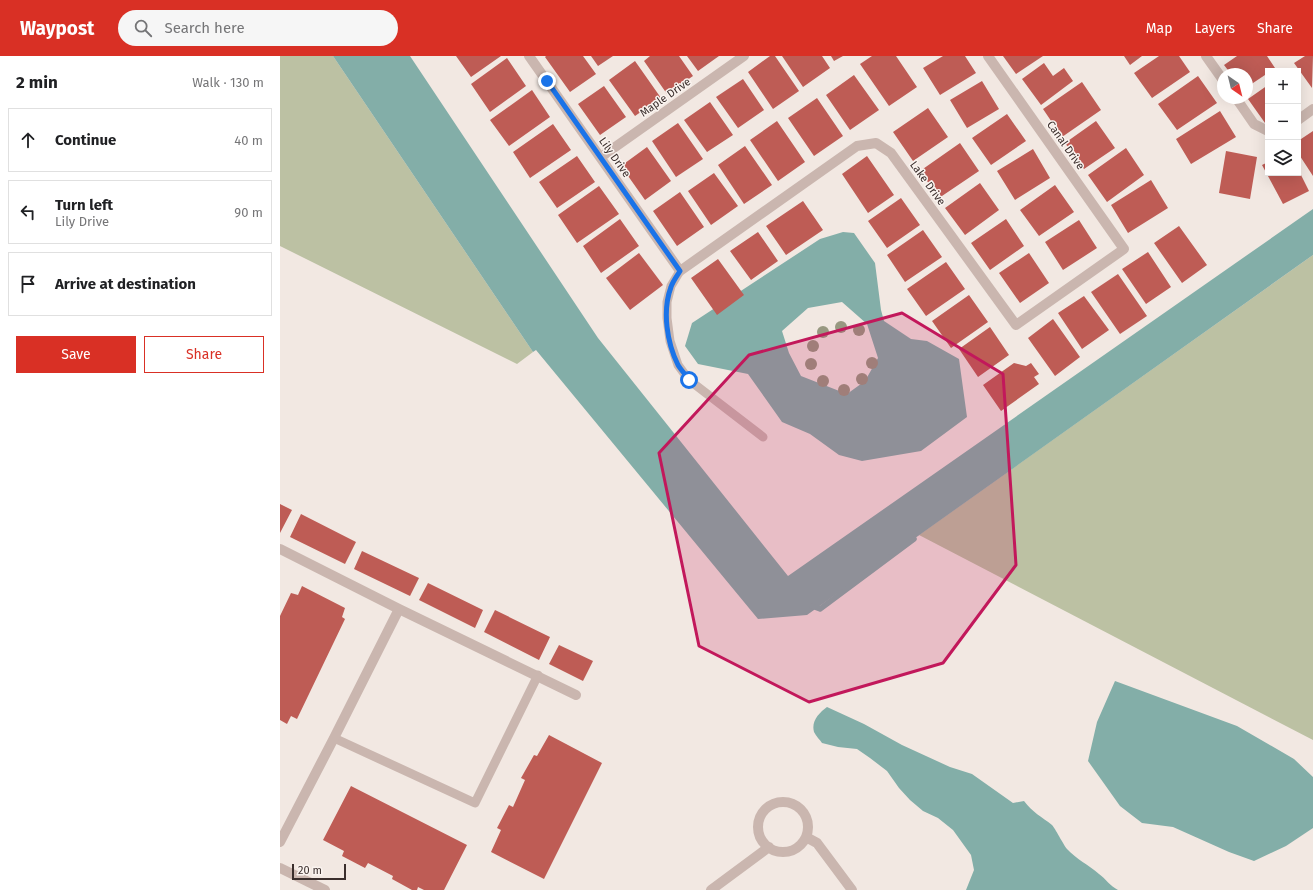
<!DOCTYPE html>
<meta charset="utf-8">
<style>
body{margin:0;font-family:"Fira Sans",sans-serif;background:#f6f6f6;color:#202124}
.controls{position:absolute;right:12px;top:12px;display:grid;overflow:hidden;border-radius:0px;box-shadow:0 4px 16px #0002}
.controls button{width:36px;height:36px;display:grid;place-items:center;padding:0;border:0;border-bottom:1px solid #e0e0e0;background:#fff;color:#202124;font:20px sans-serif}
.compass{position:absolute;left:937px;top:12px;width:36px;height:36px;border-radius:50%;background:#fff;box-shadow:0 4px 16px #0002;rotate:145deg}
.scale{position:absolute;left:12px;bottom:10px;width:54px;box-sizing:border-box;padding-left:4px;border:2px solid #3a2e2c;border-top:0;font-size:11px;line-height:14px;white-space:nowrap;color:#3a2e2c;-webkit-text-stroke:3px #faf3ef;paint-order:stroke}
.stop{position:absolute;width:12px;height:12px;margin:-9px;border:3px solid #1a73e8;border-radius:50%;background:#fff}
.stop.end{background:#1a73e8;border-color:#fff;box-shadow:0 1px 4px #0008}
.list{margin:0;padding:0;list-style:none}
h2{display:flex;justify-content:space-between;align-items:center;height:52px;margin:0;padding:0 16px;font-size:17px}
h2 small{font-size:13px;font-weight:400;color:#757577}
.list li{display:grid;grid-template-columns:26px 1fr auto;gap:12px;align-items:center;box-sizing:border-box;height:64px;margin:0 8px 8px;padding:0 8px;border:1px solid #e0e0e0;border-radius:0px}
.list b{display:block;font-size:15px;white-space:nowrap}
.list p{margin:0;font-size:13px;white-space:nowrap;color:#757577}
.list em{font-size:13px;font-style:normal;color:#757577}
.actions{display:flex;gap:8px;padding:12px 16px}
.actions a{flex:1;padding:9px 0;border:1px solid #d93025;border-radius:0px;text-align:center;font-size:14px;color:#d93025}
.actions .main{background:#d93025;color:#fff}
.icon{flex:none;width:22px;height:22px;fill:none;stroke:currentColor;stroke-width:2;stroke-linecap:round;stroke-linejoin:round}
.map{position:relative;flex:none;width:1033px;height:834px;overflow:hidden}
header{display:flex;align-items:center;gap:24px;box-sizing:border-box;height:56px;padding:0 20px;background:#d93025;color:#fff}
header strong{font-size:19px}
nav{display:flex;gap:22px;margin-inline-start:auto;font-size:14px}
.search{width:280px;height:36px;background:#f6f6f6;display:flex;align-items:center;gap:10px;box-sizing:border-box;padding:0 14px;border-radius:22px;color:#757577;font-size:15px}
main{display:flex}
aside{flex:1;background:#fff}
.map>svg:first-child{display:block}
.green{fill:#bcc1a3}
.water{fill:#83aea8;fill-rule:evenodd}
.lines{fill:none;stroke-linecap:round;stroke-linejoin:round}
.stream{stroke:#83aea8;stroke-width:5.5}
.building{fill:#be5c55}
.lane{stroke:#cab6af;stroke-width:9}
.street{stroke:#cab6af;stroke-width:10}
.tree{fill:#989881}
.route{stroke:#1a73e8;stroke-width:5}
.marked{fill:#c2185b;fill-opacity:0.2;stroke:#c2185b;stroke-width:3;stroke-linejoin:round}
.labels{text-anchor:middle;stroke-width:3;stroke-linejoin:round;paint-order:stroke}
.street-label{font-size:11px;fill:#3a2e2c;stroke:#faf3ef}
</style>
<header>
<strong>Waypost</strong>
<div class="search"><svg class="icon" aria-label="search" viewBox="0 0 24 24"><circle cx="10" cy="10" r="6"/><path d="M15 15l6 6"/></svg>Search here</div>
<nav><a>Map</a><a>Layers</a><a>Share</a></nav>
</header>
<main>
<aside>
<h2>2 min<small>Walk · 130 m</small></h2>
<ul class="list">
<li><svg class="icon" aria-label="ahead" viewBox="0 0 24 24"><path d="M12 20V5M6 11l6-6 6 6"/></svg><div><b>Continue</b></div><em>40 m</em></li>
<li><svg class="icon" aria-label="left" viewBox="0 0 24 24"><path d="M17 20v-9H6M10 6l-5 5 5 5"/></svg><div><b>Turn left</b><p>Lily Drive</p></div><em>90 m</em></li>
<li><svg class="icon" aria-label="arrive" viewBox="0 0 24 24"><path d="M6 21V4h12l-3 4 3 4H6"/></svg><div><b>Arrive at destination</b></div></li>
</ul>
<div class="actions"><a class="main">Save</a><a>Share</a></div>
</aside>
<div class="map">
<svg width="1033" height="834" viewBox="0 0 1033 834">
<rect width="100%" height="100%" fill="#f2e8e2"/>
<path class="green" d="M0,0H53L253,296L237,308L0,190Z
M1033,199V684L639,479Z"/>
<path class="water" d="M53,0H130L318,282L508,520L1033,153V199L527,559L478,563L256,294L253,296Z
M563,176L574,177L595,207L601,254L604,265L631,283L647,285L679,303L687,361L641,395L582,405L559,399L530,378L502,366L468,318L418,308L405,290L412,267L540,183ZM562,246L587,268L598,302L585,325L567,338L521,320L509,297L502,275L528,252Z
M835,625L957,670L1014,703L1033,721V772L1006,790L974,805L949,796L893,771L862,767L840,750L808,705L817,666Z
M547,651L584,668L622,689L670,711L692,718L733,747L744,745C752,756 762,761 772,769C775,772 783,788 787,793C796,803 809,809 819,818C826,823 830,830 838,834H686L694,814L691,799L673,774L658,762L643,755L630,744L619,732L607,715L590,702L577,693L558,691L542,687C540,684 536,680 534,676C531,665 539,657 547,651Z"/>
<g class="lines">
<path class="stream" d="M532,550L540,553L634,483"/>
</g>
<path class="building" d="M176,0H221L191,21Z
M266,0H303L316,18L290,36L265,1Z
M311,0H333L318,10Z
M370,0H399L413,20L387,38L364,5Z
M407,0H439L418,15Z
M490,0H495L519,35L493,53L468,16Z
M502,0H542L550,12L523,31Z
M551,0H563L554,5Z
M592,0H616L637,31L609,50L580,8Z
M663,0H685L696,17L660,39L643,12Z
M723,0H763L736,18Z
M844,0H862L850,9Z
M879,0H899L910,16L872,42L854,17Z
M957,0H987L995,12L991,15H988V17L967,31V18H951L944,9Z
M1025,0H1033L1032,32L1014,7Z
M227,2L246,30L210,56L191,28Z
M355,5L381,42L355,60L329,24Z
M764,7L773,20L784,12L793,25L761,49L742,23Z
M574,19L599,54L570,74L546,39Z
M918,20L937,47L897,74L878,48Z
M463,23L484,54L458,72L436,41Z
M702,25L719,53L687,72L670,44Z
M802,26L821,54L782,81L763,53Z
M988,29V64L985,67L968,43Z
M324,30L346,61L320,79L298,48Z
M252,34L270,61L229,90L210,64Z
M537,42L563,80L534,100L508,62Z
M430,46L453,79L427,96L404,64Z
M648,52L668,81L633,105L613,76Z
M940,55L956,81L911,108L896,83Z
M727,58L746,85L711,109L692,82Z
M497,65L525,106L498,125L470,84Z
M816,65L835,92L804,113L785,87Z
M398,67L423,103L396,121L372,85Z
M273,68L291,94L250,122L233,96Z
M1033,75V120L1018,97V85Z
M680,87L699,115L659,142L640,115Z
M465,90L492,129L464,148L438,109Z
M367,91L391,125L365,144L341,110Z
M846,92L864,119L827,146L808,119Z
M753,93L770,122L735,144L717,115Z
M946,95L977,101L970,143L939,137Z
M297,100L315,126L277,152L259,126Z
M587,100L614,139L588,157L562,118Z
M988,106V117H1018V113L1029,135L1003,148L982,109Z
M434,117L458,150L431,169L408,135Z
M871,124L888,152L848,177L831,149Z
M700,127L719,154L685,179L665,152Z
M775,129L794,156L759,180L740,154Z
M319,130L339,158L297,187L278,159Z
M400,136L424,171L397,190L373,155Z
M621,142L640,169L607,192L588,165Z
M523,145L543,174L506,199L486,170Z
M340,163L359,190L321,217L303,190Z
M726,163L744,190L710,214L691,187Z
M799,164L817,192L783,214L765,186Z
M899,170L927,209L902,227L874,187Z
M643,174L662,201L625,226L607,199Z
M478,176L498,205L471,224L450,195Z
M868,196L891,231L866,248L842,213Z
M359,197L383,229L350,254L326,222Z
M749,197L769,227L740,247L719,217Z
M438,203L464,239L437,259L411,222Z
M666,206L685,233L646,260L627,233Z
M838,218L867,260L840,278L811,236Z
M689,239L708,266L671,292L652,265Z
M804,240L829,274L802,293L778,257Z
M773,263L800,301L775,320L748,282Z
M710,271L729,299L698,321L679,293Z
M734,307L746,310L751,307L759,318L754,321L759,328L721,355L703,329Z
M0,448L12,454L0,477Z
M21,458L76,486L65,508L10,481Z
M82,495L139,522L130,540L74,513Z
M148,527L203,554L195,572L139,544Z
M22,530L65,552L62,561L65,563L17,663L11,660L7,668L0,664V560L11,537L18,539Z
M215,554L270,581L259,604L204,576Z
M279,589L313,605L303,625L269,608Z
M269,679L322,707L264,823L211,796L221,774L217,772L229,749L233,751L245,724L241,722L254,699L257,700Z
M71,730L187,789L164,834H144L138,831L137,834H132L112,823L113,820L88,807L85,812L62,800L64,795L43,784Z"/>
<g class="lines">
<path class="lane" d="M400,215L391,230L387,246V262L390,285L398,309L409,324L483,381
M54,682L195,747L258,619"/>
<path class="street" d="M249,0L400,215L577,90L596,87L611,97L736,269L844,193L708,0
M926,0L943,24
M956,42L974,68L988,75
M1018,64L1033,53
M321,101L464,0
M0,493L119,553L296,639
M478 771a25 25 0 1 1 50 0a25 25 0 1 1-50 0Z
M526,781L537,787L572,834
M0,786L54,682L119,553
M0,812L45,834
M431,834L489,791"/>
</g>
<g class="tree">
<circle cx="561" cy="271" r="6"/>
<circle cx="579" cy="274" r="6"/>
<circle cx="543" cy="276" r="6"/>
<circle cx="533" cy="290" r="6"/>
<circle cx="592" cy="307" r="6"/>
<circle cx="531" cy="308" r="6"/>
<circle cx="582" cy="323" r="6"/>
<circle cx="543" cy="325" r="6"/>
<circle cx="564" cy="334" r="6"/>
</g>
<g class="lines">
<path class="route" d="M267,25L400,215C397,220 393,225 391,231C382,255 387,287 398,309C401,314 406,319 409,324"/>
</g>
<path class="marked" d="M622,257L723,318L736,509L663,607L529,646L419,590L379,397L469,299Z"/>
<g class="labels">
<g class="street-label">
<text transform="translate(385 41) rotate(-35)" y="4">Maple Drive</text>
<text transform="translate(786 89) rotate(55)" y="4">Canal Drive</text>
<text transform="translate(335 101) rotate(55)" y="4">Lily Drive</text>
<text transform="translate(648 127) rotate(54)" y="4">Lake Drive</text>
</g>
</g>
</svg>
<div class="controls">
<button>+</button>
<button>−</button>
<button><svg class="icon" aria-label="layers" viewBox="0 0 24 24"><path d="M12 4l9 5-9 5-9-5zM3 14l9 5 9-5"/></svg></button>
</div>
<svg class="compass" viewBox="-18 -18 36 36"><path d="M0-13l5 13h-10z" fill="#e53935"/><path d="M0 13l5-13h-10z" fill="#757577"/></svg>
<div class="scale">20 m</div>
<div class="stop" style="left:409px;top:324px"></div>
<div class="stop end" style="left:267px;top:25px"></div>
</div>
</main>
